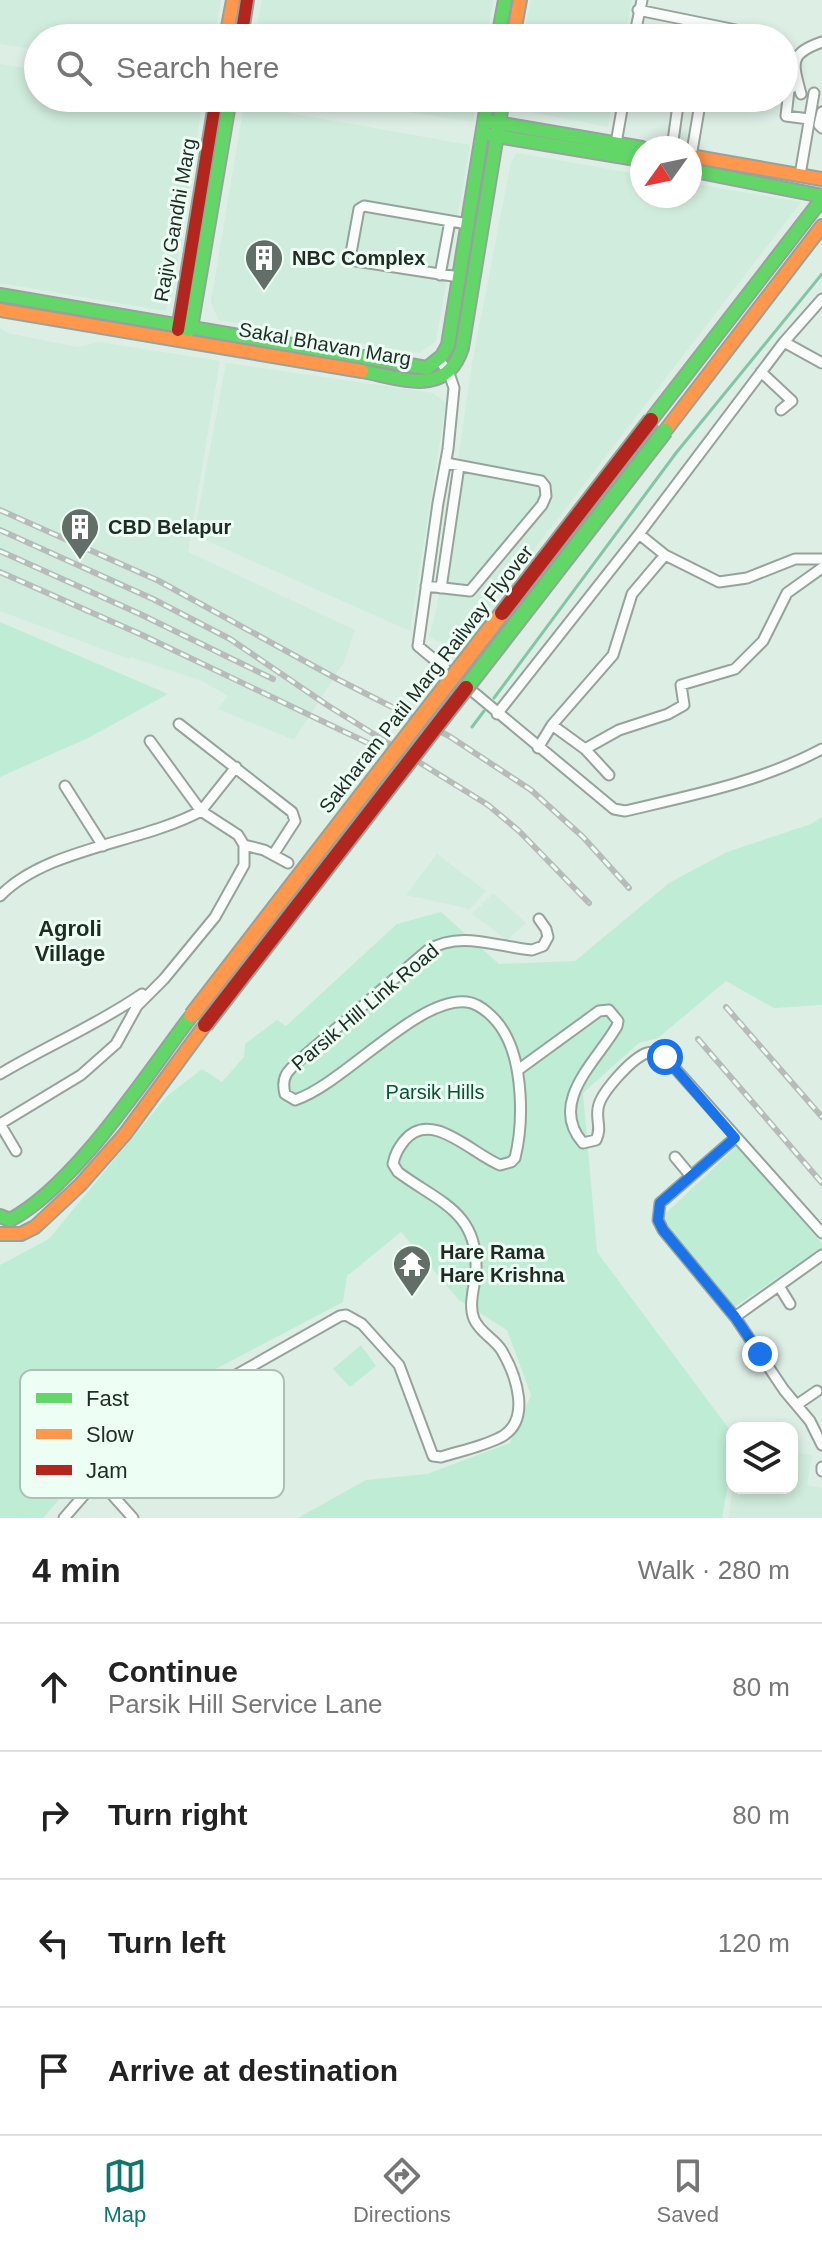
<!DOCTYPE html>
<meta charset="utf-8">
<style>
body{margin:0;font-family:Arial,sans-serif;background:#f6f6f6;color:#222}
.controls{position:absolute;right:24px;bottom:24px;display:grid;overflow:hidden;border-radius:16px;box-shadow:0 4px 12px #0003}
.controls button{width:72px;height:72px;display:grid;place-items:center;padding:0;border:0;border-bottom:2px solid #e0e0e0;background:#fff;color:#222;font:40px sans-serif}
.compass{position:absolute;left:630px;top:136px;width:72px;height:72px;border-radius:50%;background:#fff;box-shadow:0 4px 12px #0003;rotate:237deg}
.stop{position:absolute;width:24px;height:24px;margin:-18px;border:6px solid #1a73e8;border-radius:50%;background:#fff}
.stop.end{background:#1a73e8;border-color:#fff;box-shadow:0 2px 8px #0008}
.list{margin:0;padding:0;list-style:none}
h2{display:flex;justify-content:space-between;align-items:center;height:104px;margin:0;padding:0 32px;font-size:34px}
h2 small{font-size:26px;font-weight:400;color:#767676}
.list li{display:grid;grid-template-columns:52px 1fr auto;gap:24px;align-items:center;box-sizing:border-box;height:128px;padding:0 32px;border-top:2px solid #e0e0e0}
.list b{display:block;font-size:30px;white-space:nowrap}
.list p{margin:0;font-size:26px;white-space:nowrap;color:#767676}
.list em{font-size:26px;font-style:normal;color:#767676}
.icon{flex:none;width:44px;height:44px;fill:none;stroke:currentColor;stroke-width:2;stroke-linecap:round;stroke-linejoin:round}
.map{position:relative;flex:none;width:822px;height:1518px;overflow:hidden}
.search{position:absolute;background:#fff;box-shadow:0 4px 12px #0003;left:24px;right:24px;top:24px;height:88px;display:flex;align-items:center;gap:20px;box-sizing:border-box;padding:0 28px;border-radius:44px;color:#767676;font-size:30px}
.sheet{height:616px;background:#fff}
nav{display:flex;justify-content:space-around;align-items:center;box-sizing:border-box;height:112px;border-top:2px solid #e0e0e0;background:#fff;font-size:22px;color:#767676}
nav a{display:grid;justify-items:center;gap:4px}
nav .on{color:#0f766e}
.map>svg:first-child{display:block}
.built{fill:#d0ecdc}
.green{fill:#bfecd4}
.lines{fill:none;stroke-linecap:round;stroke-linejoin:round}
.stream{stroke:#83c6a5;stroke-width:3}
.street-casing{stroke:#96a39c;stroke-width:13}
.fast-casing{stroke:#96a39c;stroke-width:16}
.slow-casing{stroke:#96a39c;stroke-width:16}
.jam-casing{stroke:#96a39c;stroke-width:16}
.street{stroke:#fafcfb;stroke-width:9}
.fast{stroke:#63d668;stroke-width:12}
.slow{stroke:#ff974d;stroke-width:12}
.jam{stroke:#b3261e;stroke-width:12}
.rail-casing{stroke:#b7bbb9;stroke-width:6}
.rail{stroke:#edfef4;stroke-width:3;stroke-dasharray:9;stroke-linecap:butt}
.fast-bridge-casing{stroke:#96a39c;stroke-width:18;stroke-linecap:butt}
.slow-bridge-casing{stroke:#96a39c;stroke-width:18;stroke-linecap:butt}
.jam-bridge-casing{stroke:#96a39c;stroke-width:18;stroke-linecap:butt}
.fast-bridge{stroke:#63d668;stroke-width:14}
.slow-bridge{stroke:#ff974d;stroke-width:14}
.jam-bridge{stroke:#b3261e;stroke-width:14}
.route{stroke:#1a73e8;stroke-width:10}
.labels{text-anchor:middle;stroke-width:6;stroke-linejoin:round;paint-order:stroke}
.street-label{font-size:20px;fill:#1f2b24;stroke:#edfef4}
.poi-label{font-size:20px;font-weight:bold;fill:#1f2b24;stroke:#edfef4;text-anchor:start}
.park-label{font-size:20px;fill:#095235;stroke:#edfef4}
.neighbourhood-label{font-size:22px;font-weight:bold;fill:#1f2b24;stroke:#edfef4}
.key{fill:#edfef4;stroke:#afbfb6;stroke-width:2}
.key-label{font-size:22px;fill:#1f2b24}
</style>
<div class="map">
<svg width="822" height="1518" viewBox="0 0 822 1518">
<rect width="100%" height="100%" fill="#ddeee5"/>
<path class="built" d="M0,0H221L214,38H38V50L0,44Z
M262,0H493L487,38H255Z
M531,0H632L625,38H523Z
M0,64L38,70V98H203L172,295L165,311L0,283Z
M315,98H477L473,122Z
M515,98H613L608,127L515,109Z
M244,105L470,145L436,341L420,353L218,320L211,301Z
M517,153L642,175V196H690V183L801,202L457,650L429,637L437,607L472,364L511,162Z
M0,328L7,333L78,347L99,342L220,361L188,552L355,630L344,662L294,740L218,709L228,696L202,681L130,657L129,659L0,611Z
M226,363L433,393L446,403L410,631L194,535Z
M437,854L486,891L470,909L406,895Z
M493,893L526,923L507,940L472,914Z
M792,1452L812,1455L807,1485L822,1488V1518H728L733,1488H792Z"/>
<path class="green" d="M0,622L168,694L88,738L0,777Z
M822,817V1005L774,1008L726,981L658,1038L639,1043L583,1093L597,1252L732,1433V1461L722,1518H298L366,1480L427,1474L510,1443L531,1395L507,1330L459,1300L401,1232L347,1276L343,1302L151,1403L86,1468L43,1518H0V1265L49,1239L166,1097L202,1069L222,1082L244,1057L245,1044L277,1020L286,1026L397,924L441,912L499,964L575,961L669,883L727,852L811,824Z
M738,1145L822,1244V1248L734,1307L669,1230L663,1216Z
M361,1345L376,1366L350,1387L333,1369Z"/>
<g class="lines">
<path class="stream" d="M494,698L676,453L822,274
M472,727L484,711"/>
<defs>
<path id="street" d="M638,10L736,30L750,38
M634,38L642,0
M784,66L792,70L795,85L789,90L786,116L809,119
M801,94C793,63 788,54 822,42
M822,112L819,125L822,128
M672,148L679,98
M615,149L624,98
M691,157L701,98
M800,175L814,93
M440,275L450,221
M459,277L356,261L351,253L359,209L364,206L468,224
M784,342L822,363
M439,360L449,373L454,388L448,449L438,503L418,646L614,809L625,811C693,795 760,782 822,749
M761,372L792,401L781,410
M639,534L665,555L719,582L747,578L795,559H822
M426,586L470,591L542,505L546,496L545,486L541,481L446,463
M441,588L459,466
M497,714L639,534L784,342L822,299
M179,724L292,812L295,821L273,855
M552,725L585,749L619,730L668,714L684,705L681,685L735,669L763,641L787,593L822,568
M150,741L201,811L236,767
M538,748L552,725L613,655L632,594L665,555
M585,749L609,775
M65,786L103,846
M0,896C46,848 142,843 201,811L238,835L244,845L264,850L288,863
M518,1070L599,1011L609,1010L618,1021L617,1026C598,1060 547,1102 583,1143L596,1140C602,1128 596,1121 598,1109C599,1094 632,1058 647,1053C654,1051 659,1054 665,1057L822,1233
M0,1074C47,1046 97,1025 142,994
M0,1124L81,1075L116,1044L137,1006L164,979L215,917L244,865V845
M0,1124L16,1151
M735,1138L660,1203L658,1220L663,1230L735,1317L784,1390L810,1421L822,1445
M675,1157L690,1175
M779,1286L790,1304
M735,1317L822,1255
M798,1404L817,1391
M822,1467V1471
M98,1479L133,1518
M64,1518L98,1479L160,1418L340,1316L346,1315L362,1324L399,1365L433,1456L441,1457C460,1451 481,1447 499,1438C533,1422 516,1375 502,1351C495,1339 480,1333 474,1319C468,1304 475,1286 476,1270C478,1211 438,1202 398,1172L393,1164C395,1154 398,1149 404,1141C431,1108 472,1154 500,1165L511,1162L515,1158C524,1122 523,1064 504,1032C497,1020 482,1004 467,1002C418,996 344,1084 295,1100L285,1094C280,1075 290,1069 303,1057L428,950C460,930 497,947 532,950L543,946L548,937L546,929L539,919"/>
<path id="fast" d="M498,38L505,0
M492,122L642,148
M491,135L642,160
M690,170L822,196
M0,295L427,368L442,356L448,345L488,98
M186,334L191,328L230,98
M362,371C401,378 446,398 462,348L503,98
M651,420L822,199
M0,1216L10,1220C75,1186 146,1075 192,1015"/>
<path id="slow" d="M226,38L233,0
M513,38L520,0
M690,156L822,179
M0,310L362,371
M665,431L822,226
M0,1234H21L35,1227L80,1185L125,1134L205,1025"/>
<path id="jam" d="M241,38L247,0
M178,330L216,98"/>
</defs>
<use href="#street" class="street-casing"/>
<use href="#fast" class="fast-casing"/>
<use href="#slow" class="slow-casing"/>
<use href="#jam" class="jam-casing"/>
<use href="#street" class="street"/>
<use href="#fast" class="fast"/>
<use href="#slow" class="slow"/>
<use href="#jam" class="jam"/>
<defs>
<path id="rail" d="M0,510L159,581L339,680L449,736L531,790L583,837L629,888
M0,530L153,599L230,639L327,705L488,805L519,831L589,903
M0,551L140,614L273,679
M0,572L140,634L370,744
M726,1007L822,1117
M698,1039L822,1183"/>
</defs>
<use href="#rail" class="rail-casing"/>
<use href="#rail" class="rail"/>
<defs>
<path id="fast-bridge" d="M466,688L665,431"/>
<path id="slow-bridge" d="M192,1015L502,613"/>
<path id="jam-bridge" d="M502,613L651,420
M205,1025L466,688"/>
</defs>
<use href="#fast-bridge" class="fast-bridge-casing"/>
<use href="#slow-bridge" class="slow-bridge-casing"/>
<use href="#jam-bridge" class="jam-bridge-casing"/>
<use href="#fast-bridge" class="fast-bridge"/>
<use href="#slow-bridge" class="slow-bridge"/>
<use href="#jam-bridge" class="jam-bridge"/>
</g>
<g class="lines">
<path class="route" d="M665,1057L735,1138L660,1203L658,1220L663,1230L735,1317L760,1354"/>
</g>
<defs>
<symbol id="building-pin" viewBox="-11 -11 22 30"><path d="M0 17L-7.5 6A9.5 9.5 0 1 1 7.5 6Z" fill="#626f68" stroke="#edfef4"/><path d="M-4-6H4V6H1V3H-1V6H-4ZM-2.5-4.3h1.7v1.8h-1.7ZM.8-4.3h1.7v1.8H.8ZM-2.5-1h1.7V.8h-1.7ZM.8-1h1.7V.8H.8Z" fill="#fff"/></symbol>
<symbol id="temple-pin" viewBox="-11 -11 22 30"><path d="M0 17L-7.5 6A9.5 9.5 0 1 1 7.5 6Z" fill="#626f68" stroke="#edfef4"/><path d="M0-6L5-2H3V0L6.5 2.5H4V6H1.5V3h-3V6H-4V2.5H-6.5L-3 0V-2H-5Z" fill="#fff"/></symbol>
</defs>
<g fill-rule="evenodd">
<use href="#building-pin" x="242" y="236" width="44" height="60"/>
<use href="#building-pin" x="58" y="505" width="44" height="60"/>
<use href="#temple-pin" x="390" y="1242" width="44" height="60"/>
</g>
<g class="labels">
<g class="street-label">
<text transform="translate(175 220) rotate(-80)" y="7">Rajiv Gandhi Marg</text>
<text transform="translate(325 344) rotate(10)" y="7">Sakal Bhavan Marg</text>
<text transform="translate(426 679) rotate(-52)" y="7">Sakharam Patil Marg Railway Flyover</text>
<text transform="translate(365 1007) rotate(-40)" y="7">Parsik Hill Link Road</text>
</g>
<g class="poi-label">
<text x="292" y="265">NBC Complex</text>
<text x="108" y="534">CBD Belapur</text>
<text x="440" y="1259">Hare Rama<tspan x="440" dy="23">Hare Krishna</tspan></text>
</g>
<g class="park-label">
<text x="435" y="1099">Parsik Hills</text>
</g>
<g class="neighbourhood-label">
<text x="70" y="936">Agroli<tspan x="70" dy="25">Village</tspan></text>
</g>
</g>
<rect x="20" y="1370" width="264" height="128" rx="12" class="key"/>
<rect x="36" y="1393" width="36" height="10" fill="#63d668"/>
<rect x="36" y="1429" width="36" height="10" fill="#ff974d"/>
<rect x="36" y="1465" width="36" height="10" fill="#b3261e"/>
<g class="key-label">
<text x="86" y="1406">Fast</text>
<text x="86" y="1442">Slow</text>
<text x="86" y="1478">Jam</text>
</g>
</svg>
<div class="controls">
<button><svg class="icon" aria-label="layers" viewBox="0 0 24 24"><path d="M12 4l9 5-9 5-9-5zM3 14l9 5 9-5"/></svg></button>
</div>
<svg class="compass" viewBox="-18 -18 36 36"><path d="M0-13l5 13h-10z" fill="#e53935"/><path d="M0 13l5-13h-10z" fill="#767676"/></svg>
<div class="stop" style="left:665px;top:1057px"></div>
<div class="stop end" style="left:760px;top:1354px"></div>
<div class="search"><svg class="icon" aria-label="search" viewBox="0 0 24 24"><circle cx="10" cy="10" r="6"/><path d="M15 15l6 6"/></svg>Search here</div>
</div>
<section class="sheet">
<h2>4 min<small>Walk · 280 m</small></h2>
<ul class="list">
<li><svg class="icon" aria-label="ahead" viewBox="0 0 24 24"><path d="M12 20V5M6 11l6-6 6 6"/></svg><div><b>Continue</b><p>Parsik Hill Service Lane</p></div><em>80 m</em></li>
<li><svg class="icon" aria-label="right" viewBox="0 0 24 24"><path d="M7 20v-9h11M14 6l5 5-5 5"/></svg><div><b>Turn right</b></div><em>80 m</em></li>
<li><svg class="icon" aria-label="left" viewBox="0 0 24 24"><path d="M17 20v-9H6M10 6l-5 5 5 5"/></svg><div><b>Turn left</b></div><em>120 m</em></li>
<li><svg class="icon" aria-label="arrive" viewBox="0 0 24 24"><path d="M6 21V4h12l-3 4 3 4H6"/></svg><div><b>Arrive at destination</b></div></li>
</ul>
</section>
<nav>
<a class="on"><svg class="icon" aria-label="map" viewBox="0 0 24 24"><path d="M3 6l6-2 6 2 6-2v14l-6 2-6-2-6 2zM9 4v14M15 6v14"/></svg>Map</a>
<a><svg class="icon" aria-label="directions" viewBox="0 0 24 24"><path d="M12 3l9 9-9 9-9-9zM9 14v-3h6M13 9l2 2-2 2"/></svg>Directions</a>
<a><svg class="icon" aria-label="saved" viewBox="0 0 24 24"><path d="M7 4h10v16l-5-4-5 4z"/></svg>Saved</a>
</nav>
